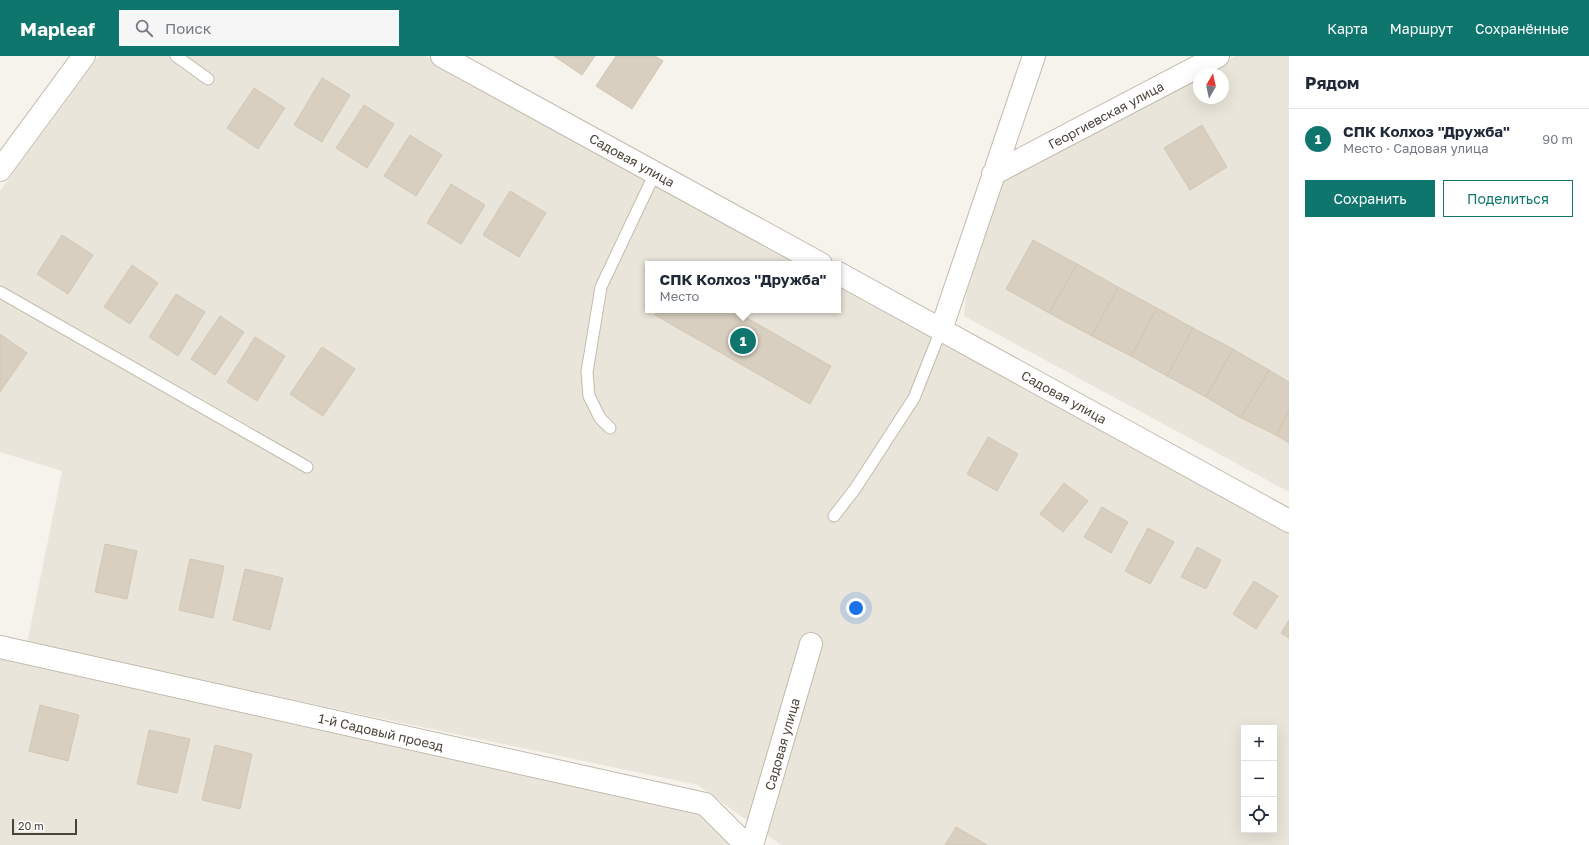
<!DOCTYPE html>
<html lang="ru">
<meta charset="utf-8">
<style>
body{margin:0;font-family:"Golos Text",sans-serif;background:#f6f6f7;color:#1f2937}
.controls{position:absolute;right:12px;bottom:12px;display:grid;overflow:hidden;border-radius:0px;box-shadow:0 4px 16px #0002}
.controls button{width:36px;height:36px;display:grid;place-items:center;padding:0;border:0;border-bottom:1px solid #e0e1e3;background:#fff;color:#1f2937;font:20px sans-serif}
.compass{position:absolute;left:1193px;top:12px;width:36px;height:36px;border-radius:50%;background:#fff;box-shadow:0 4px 16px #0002;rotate:9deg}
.scale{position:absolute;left:12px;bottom:10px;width:65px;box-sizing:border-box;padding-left:4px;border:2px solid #4b4439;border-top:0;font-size:11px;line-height:14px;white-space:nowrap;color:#4b4439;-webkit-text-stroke:3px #fff;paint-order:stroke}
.you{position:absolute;left:856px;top:552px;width:14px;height:14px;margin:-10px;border:3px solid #fff;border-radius:50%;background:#1a73e8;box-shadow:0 0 0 6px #1a73e833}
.badge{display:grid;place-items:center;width:26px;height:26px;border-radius:50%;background:#0f766e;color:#fff;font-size:13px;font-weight:700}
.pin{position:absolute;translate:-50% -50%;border:2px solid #fff;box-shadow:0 1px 4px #0006}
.popup{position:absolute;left:645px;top:205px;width:196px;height:52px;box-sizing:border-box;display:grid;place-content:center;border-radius:0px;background:#fff;filter:drop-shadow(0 1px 3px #0005);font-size:13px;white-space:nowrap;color:#747a83}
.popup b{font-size:15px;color:#1f2937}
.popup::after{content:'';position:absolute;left:50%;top:100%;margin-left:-8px;border:8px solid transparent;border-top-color:#fff}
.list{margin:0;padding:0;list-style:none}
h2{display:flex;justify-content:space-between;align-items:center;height:52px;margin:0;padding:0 16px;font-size:17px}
h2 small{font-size:13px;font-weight:400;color:#747a83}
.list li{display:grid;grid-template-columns:26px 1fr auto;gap:12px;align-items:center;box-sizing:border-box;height:60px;padding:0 16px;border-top:1px solid #e0e1e3}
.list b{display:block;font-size:15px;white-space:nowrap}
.list p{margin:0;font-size:13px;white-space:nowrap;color:#747a83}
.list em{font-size:13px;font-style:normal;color:#747a83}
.actions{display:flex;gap:8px;padding:12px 16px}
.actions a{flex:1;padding:9px 0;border:1px solid #0f766e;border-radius:0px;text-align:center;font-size:14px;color:#0f766e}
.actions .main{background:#0f766e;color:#fff}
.icon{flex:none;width:22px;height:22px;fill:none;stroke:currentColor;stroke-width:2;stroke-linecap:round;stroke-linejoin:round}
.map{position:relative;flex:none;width:1289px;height:789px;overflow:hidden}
header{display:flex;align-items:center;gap:24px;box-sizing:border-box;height:56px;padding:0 20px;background:#0f766e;color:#fff}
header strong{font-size:19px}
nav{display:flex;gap:22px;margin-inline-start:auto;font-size:14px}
.search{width:280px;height:36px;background:#f6f6f7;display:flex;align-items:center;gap:10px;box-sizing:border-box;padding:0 14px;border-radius:0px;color:#747a83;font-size:15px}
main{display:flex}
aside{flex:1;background:#fff}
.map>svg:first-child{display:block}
.residential{fill:#eae5da;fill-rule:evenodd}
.building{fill:#d8cfc1;stroke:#d3c7b4}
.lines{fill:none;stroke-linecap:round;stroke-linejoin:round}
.lane-casing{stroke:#c2bbae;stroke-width:13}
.street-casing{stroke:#c2bbae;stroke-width:24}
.lane{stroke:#fff;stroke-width:11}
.street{stroke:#fff;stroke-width:22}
.labels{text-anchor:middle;stroke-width:3;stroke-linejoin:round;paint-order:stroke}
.street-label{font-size:13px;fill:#4b4439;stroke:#fff}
</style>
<header>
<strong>Mapleaf</strong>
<div class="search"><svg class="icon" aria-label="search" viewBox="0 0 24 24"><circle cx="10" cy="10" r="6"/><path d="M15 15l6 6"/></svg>Поиск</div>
<nav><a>Карта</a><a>Маршрут</a><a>Сохранённые</a></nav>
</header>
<main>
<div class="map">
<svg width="1289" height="789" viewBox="0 0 1289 789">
<rect width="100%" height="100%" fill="#f6f3ec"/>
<path class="residential" d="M99,0H426L808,208H648V254H838V225L1289,471V789H781L698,729L27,588L62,415L0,396V135ZM1244,672H1274V774H1244Z
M1236,0H1289V436L964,260L966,238L1003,126L1109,65L1199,19V42H1223V18H1201Z
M0,597L701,753L722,776L729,789H0Z"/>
<path class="building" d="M554,0H595L582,19Z
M616,0H655L663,5L632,53L596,30Z
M322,22L350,39L322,86L294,69Z
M254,32L285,52L258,93L227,72Z
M364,49L394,68L367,112L336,92Z
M1202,69L1227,111L1190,134L1164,92Z
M410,79L442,99L416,140L384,120Z
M451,128L485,149L461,188L427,167Z
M510,135L546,157L519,201L483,179Z
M62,179L93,199L68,238L37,218Z
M1033,184L1077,208L1049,257L1006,233Z
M1077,208L1118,231L1092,280L1049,257Z
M132,209L158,227L130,268L104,251Z
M1118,231L1157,252L1131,300L1092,280Z
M176,238L205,256L178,300L149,281Z
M1157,252L1193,272L1167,320L1131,300Z
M658,254H733L831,310L810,348L655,259Z
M220,260L244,276L215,319L191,303Z
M1193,272L1233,293L1206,341L1167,320Z
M0,278L27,297L0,336Z
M255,281L285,300L257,345L227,326Z
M322,291L355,313L323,360L290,338Z
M1233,293L1269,314L1241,362L1206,341Z
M1269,314L1289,326V355L1276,379L1241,362Z
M1289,355V387L1276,379Z
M988,381L1018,398L997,435L967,418Z
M1064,427L1088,445L1063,476L1040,458Z
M1102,451L1128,466L1111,497L1084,481Z
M1148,472L1174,486L1150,528L1125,515Z
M105,488L137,495L127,543L95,536Z
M1197,491L1221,504L1206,533L1181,521Z
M190,503L224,510L213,562L179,554Z
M245,513L283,522L270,574L233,564Z
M1254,525L1278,540L1256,573L1233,558Z
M1289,564V582L1281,577Z
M40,649L79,659L68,705L29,695Z
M149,674L190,683L177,737L137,728Z
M215,689L252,698L240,753L202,744Z
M956,771L987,789H945Z"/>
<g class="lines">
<defs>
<path id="lane" d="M176,0L208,23
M0,236L307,411
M610,372L600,362L589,340L587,316L601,231L655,117
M834,460L855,433L914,342L941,274"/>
<path id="street" d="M442,0L821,208
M0,114L84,0
M993,118L1218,0
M838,217L1289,465
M941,274L1034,0
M0,591L705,748L746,789
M752,789L811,588"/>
</defs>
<use href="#lane" class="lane-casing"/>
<use href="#street" class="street-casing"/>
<use href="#lane" class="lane"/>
<use href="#street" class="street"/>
</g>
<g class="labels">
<g class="street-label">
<text transform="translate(1106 59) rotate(-28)" y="5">Георгиевская улица</text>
<text transform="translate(632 104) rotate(29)" y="5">Садовая улица</text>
<text transform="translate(1064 341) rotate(29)" y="5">Садовая улица</text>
<text transform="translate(381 676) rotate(13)" y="5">1-й Садовый проезд</text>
<text transform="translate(782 688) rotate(-74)" y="5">Садовая улица</text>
</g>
</g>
</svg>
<div class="controls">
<button>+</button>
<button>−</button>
<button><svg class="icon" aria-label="locate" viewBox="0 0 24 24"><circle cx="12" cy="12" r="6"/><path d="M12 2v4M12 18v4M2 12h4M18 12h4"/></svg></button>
</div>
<svg class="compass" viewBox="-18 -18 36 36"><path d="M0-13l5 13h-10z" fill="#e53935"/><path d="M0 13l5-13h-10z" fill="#747a83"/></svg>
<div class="scale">20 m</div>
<div class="you"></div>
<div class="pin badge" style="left:743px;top:285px">1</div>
<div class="popup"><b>СПК Колхоз &quot;Дружба&quot;</b>Место</div>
</div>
<aside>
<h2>Рядом<small></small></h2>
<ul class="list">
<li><span class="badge">1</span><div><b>СПК Колхоз &quot;Дружба&quot;</b><p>Место · Садовая улица</p></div><em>90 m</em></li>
</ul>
<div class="actions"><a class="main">Сохранить</a><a>Поделиться</a></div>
</aside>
</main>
